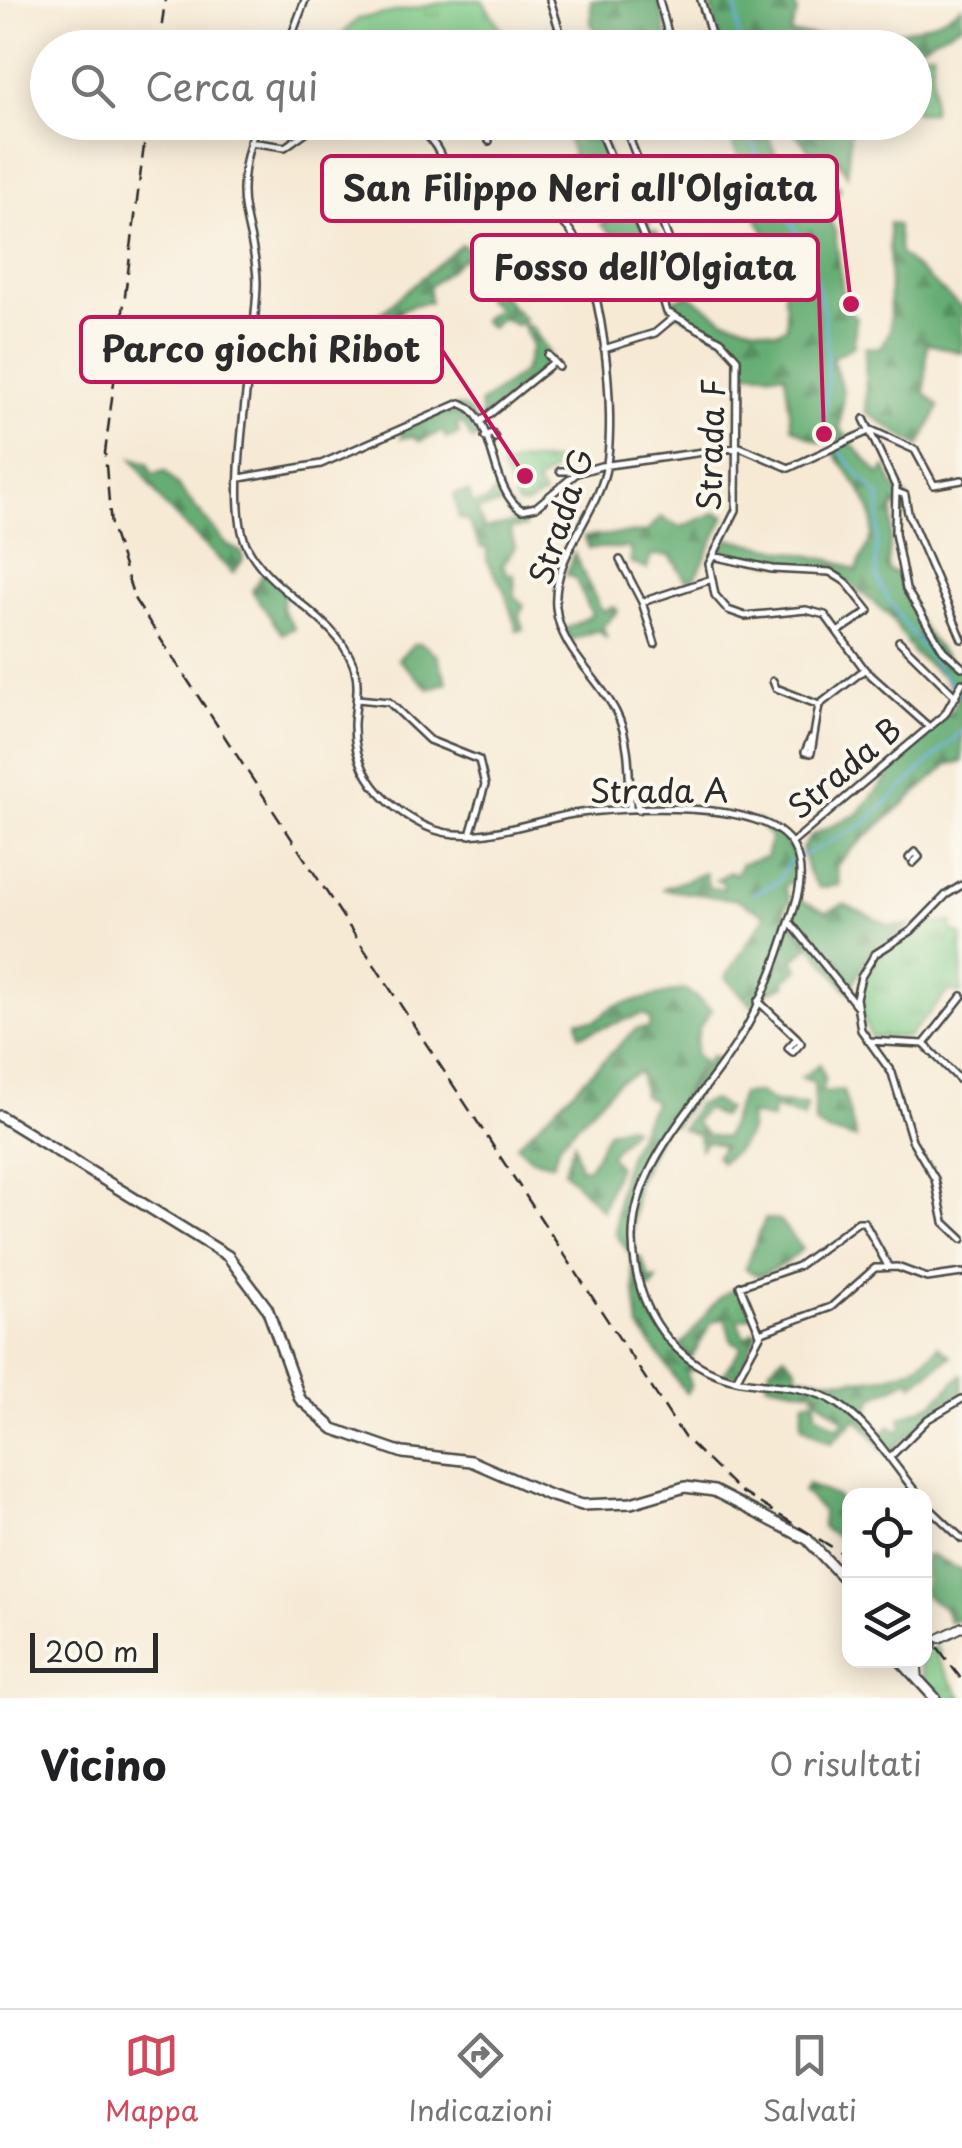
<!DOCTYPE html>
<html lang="it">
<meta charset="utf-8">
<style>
body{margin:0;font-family:"Playpen Sans",sans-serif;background:#f6f6f6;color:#202124}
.controls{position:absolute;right:30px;bottom:30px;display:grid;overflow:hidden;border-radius:20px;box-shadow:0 5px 25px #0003}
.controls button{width:90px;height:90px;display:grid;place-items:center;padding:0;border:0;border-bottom:2px solid #e0e0e0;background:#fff;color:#202124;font:50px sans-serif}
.scale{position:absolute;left:30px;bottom:25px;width:128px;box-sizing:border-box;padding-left:10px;border:5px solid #2b2b2b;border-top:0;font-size:28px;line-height:35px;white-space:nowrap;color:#2b2b2b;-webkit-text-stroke:8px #fbf7ec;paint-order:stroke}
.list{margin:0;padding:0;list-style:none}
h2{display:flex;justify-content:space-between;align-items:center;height:130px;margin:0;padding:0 40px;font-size:42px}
h2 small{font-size:32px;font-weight:400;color:#757577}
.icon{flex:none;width:55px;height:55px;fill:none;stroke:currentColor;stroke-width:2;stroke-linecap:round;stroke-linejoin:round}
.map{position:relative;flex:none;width:962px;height:1698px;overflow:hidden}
.search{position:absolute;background:#fff;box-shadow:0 5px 25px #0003;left:30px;right:30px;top:30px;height:110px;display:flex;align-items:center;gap:25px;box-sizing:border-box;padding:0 35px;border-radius:55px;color:#757577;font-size:38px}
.sheet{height:310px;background:#fff}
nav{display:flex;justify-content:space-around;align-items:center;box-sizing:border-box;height:140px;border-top:2px solid #e0e0e0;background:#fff;font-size:28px;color:#757577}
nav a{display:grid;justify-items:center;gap:5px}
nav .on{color:#d1495b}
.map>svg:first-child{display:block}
.grass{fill:url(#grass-tufts);stroke:#547a59;stroke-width:2.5}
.forest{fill:url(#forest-firs);stroke:#486c50;stroke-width:2.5}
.park{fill:url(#park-dots);stroke:#547a59;stroke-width:2.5}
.garden{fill:#7ec987;stroke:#547a59;stroke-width:2.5}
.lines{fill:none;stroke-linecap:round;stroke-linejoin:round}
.stream{stroke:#6eb2e3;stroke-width:2.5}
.minor-casing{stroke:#494844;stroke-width:10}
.tertiary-casing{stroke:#494844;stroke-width:12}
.secondary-casing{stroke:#494844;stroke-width:14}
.minor{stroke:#fff;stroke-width:5}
.tertiary{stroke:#fff;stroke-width:8}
.secondary{stroke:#fff;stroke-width:9}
.rail{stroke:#2b2b2b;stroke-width:2.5;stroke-dasharray:15 8;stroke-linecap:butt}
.labels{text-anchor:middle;stroke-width:8;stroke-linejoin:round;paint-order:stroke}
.street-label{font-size:32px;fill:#2b2b2b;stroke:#fbf7ec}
.leader{fill:none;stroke:#c2185b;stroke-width:4}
.callout-dot{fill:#c2185b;stroke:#fbf7ec;stroke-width:4}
.callout{fill:#fbf7ec;stroke:#c2185b;stroke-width:4}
.callout-label{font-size:35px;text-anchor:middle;font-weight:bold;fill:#2b2b2b}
</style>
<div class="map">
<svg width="962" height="1698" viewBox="0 0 962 1698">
<defs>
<pattern id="grass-tufts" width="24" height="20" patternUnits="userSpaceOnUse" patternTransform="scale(2.5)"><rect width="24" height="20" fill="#7ec987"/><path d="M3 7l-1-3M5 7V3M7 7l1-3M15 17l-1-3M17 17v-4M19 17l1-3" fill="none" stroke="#67a36f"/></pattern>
<pattern id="forest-firs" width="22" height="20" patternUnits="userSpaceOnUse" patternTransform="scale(2.5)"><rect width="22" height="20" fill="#66ad74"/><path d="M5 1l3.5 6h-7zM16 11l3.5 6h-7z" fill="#548d5f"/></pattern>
<pattern id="park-dots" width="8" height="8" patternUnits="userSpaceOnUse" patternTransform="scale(2.5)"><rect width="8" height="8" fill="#7ec987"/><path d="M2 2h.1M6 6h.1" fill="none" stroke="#67a36f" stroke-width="1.8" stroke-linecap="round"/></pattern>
</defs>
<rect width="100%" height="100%" fill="#fbf7ec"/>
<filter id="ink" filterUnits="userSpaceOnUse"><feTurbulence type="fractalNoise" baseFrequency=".01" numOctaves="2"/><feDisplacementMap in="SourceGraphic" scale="20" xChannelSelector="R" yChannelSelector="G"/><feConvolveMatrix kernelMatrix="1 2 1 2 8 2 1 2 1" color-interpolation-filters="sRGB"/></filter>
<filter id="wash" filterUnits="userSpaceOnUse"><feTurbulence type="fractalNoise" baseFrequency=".0048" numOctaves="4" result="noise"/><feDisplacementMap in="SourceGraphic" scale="40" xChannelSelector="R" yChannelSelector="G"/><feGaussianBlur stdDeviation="2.25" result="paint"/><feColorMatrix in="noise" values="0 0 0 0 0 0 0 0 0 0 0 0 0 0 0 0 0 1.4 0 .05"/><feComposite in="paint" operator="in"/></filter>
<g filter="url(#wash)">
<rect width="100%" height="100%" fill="#f6ead5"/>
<path class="grass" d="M458,0H482L513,47H329L358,19Z
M953,922L952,932L962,935L961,994L949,991L908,1037H871L858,1003C869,945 892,961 919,924Z
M935,1646L940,1653L936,1657L962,1698H943L925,1681L918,1661L924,1660L925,1654Z"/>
<path class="forest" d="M591,0H659L669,46C656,40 650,43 637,41C622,40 611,31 595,31L591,23Z
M709,0H794L797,13L790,34L826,36L831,44C872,34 926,34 962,6V24L920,46L904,47H723Z
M578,123H596L615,173L613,179L584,157L575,165L573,178L562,173L573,153L562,128L576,138L581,130Z
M737,123H763L782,169L790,171L808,202L821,200L835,231L845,309L856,317L854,346L832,358L843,392L840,429L848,437C823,448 814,440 792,427L785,374L744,372L745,354L715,331L672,310L669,301L689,295L724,319L777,332L787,326L782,262L756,217L742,163L726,132L739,137Z
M788,123H851L847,175L838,161L827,164L830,180L840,186L839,193L826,197L815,181L813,156Z
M642,166L658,213L646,228L658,232L659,262L637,265L624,245L600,224L617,218L621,211H602L596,199L611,195L615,184L620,183L638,206L637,189L631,178L633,170Z
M889,223L897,225L900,254L962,308V353L927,343L925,393L939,407L919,447L866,412L865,347L881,348L890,330Z
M462,244L503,286L502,295L525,320L516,325L501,318L491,328L482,320L498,308L485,299L491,282L463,258L429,287L430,302C416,305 397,305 396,323L422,348L418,372L408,369L409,357L395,345L388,329L370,333L379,314Z
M522,324L532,327L549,353L540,377L533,376L482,419L480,404L524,371L532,346Z
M458,406C475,410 476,421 480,437L472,440L463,423L457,425L459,434L446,439L443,431L420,441L414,436L401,438V431Z
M850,442L880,475L886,467L895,489L907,497L904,505L909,514L905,515L894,503L887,570L896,573C909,610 931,647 962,672V762L949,764L850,851L836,866L840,885L819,888L808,872L802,848L812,835L858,814L912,746L952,710L958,697L943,676L914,654L890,616L832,569L768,562L720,550L729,539L836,561L857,571C859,558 869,548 872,535C878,503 848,476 833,451Z
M133,458L148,463L152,474L165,471L227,545L241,552L243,560L233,573L164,505Z
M498,489L517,516L511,518L503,504L477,510L484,529L523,521L525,527L510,529L515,547L503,565L507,574H514L515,597L524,605L519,617L523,629L517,631L504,590L487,561V547L481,548L468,521L459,518L454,494L469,492L473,505L486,501Z
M717,512L725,516L696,577L686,580L670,556L651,555L647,569L631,563L630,548H589L584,537L646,532L661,517L681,527Z
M574,553L599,606L603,611L614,607L618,611L603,626L606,637L598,630L571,640L566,629L592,615L575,578L566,575Z
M264,572L284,590L282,609L294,628L282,634L252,591Z
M421,643L437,655L447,682L429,689L398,659L414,644Z
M755,819C779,831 799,850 796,878L784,887L790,900L784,911L809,946L793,960L799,969L784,981L786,985L758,996L751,1005L725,977L766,915L738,900L662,889L705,873L709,888L724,889L723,882L716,880L729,872L736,874L742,863L766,857L771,838Z
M798,899L827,912L844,904L890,926L911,925L867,957L849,992L790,920Z
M685,989L712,1010L699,1028L695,1055L703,1061L672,1112L711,1056L720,1059L674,1126L666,1119L637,1183L630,1253L616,1235C616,1177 627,1151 655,1101L643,1096L640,1072L619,1081L559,1144L553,1164L531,1158L517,1145L636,1029L649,1028L651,1019L643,1014L580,1035L578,1020L595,1021L614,1006Z
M820,1064L825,1078L821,1092L843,1090L856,1138L828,1132L815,1124L814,1082L801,1078Z
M759,1093L775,1103L807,1105L804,1118L773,1108L772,1120L749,1114C754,1137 738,1150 721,1162L716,1156L723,1147L708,1141L700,1149L699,1135L682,1129L697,1104L713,1100L727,1109L721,1117L705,1109L694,1122L707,1135L725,1138L741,1094Z
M627,1125L633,1128L610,1155L618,1166L602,1210L564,1171L574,1143L580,1168H589L608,1131Z
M765,1219L779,1220L802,1249L785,1264L759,1276L745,1269Z
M631,1256L641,1258L650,1279H657L651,1289L645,1288L639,1273C640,1317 667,1337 695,1366L692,1371L685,1369L691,1386L686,1393L639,1327Z
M734,1289L743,1292L754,1316L737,1320L745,1339L754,1331L757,1334L737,1376L724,1373L742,1347L731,1340L725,1317L712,1322L691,1358L680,1345C700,1329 710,1298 734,1289Z
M938,1346L951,1356L913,1385L911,1379L874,1397L865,1413L878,1433L883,1434L890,1425L898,1432L903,1427L900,1418L933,1403L962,1375V1394L943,1404L888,1454L857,1418L831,1443L801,1425L804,1401L816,1400V1413L837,1427L845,1421L814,1395L823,1393L767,1383L770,1367L784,1355L796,1367L797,1375C843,1383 908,1386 938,1346Z
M807,1484L836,1496L849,1511V1544L822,1528V1511L803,1491Z
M929,1555L962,1570V1618L949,1622L943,1607L925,1595V1557Z"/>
<path class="park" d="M520,461H558L557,468L536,483L544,495L526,505H518L501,468Z"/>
<path class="garden" d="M915,52H933L932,112H915Z"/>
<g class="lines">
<path class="stream" d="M736,0L739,48
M748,122C760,180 799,224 816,279C831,329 828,382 824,434L880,498C880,523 874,551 877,576C879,594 947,681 962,696
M753,894L778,882L788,863L863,825L962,731"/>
</g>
</g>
<g filter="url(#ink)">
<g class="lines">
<defs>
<path id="minor" d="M550,0L565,48
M659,0L672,48
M701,0L715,48
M287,48L305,0
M257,122C247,151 239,182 245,212C249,235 257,258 257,282C257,344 224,494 246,544C269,593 334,614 353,664C361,684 355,703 354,724C353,772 384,806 425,826C471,848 526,822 573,814C621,807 770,797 794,848C807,874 797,901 788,926C776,964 761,1005 740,1038C702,1101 631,1162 633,1241C635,1308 672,1368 741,1381C771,1386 802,1385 830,1399C867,1419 892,1464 919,1496
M410,122C453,148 442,186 469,207C498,229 532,197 563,223C603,258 618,422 605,473C594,518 552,558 556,607C560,650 598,676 616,712C631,741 629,777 630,809
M477,122L489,141
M596,122L645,240L667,312L721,341L737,359L736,510L709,564L715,595L728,610L745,616L806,610L825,615L865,670L929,727
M623,122L681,271L675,286L657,287
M250,142L285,147L320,122
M604,349L655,333L673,318
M548,355L559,367
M864,419L896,487L895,533L906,589L943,650L962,667
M480,422L554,362
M485,437L492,433L495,438
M560,471H582
M240,478L321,464L460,403C496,413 489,492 522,510L536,507L577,473L601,466L740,447L789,468L871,430L915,450L934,485L962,480
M897,492L905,495L908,513L962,639
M713,556L772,569L830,572L846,582L869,611L839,631
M620,560L642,602L655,644
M642,602L709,580
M899,641L956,697
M773,681L776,688L819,705L811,753
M357,699L389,702L429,740L479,760L485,785L470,835
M819,705L864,670
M811,753L805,752L811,738
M631,784L639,810
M792,843L945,714L962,683
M909,858L915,852L919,857L913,863
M962,885L946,895L911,931L875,954L861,977L856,998L861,1030L892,1073L912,1140L935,1179L944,1222L962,1239
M790,922L856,1005
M758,1001L797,1038L788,1048
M868,1041L924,1044L962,1082
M924,1044L962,996
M788,1048L793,1052L801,1043L797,1038
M760,1334L740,1286L798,1266L858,1222H864L888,1266
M736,1380L762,1332L831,1307L875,1268L897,1267L927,1278L962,1273
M889,1458L928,1419L962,1399
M924,1503L962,1539"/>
<path id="tertiary" d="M940,1638L962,1627
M924,1650L932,1644
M916,1660L918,1679"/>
<path id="secondary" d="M0,1116L228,1256L267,1308L300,1399L334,1429L403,1453L471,1461L549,1495L582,1505L631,1503L685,1487L714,1491L807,1539L850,1585
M900,1660L935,1698"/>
</defs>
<use href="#minor" class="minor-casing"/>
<use href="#tertiary" class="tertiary-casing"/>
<use href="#secondary" class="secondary-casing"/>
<use href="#minor" class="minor"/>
<use href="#tertiary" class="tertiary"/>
<use href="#secondary" class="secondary"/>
<path class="rail" d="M159,48L165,0
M147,122L105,453L111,527L135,600L684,1437L738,1490L850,1558
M924,1629L962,1680"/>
</g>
</g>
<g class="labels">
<g class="street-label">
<text transform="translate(712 445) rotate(-88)" y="11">Strada F</text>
<text transform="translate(562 517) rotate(-72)" y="11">Strada G</text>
<text transform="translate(845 769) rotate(-40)" y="11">Strada B</text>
<text x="659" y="803">Strada A</text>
</g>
</g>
<path class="leader" d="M851 304L837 188M824 434L818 268M525 476L442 350"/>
<g class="callout-dot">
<circle cx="851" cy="304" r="10"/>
<circle cx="824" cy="434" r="10"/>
<circle cx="525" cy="476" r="10"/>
</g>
<g class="callout">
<rect x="322" y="156" width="515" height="65" rx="10"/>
<rect x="472" y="235" width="346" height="65" rx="10"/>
<rect x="81" y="317" width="361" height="65" rx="10"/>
</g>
<g class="callout-label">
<text x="580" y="201">San Filippo Neri all'Olgiata</text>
<text x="645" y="280">Fosso dell’Olgiata</text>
<text x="261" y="362">Parco giochi Ribot</text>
</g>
</svg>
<div class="controls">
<button><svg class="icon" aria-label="locate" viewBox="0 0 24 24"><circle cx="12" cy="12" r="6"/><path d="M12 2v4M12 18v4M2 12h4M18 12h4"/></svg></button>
<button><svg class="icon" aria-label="layers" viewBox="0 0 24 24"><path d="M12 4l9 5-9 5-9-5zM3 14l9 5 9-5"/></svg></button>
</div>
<div class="scale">200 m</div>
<div class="search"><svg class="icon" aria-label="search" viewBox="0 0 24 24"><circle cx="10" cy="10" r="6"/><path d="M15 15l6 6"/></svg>Cerca qui</div>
</div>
<section class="sheet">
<h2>Vicino<small>0 risultati</small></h2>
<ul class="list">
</ul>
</section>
<nav>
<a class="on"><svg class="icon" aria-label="map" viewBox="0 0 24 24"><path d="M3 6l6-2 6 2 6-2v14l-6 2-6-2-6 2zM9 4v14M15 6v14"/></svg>Mappa</a>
<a><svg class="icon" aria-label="directions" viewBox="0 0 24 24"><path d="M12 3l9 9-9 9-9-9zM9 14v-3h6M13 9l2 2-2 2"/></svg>Indicazioni</a>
<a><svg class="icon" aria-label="saved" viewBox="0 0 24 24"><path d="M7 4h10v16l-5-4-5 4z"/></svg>Salvati</a>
</nav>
